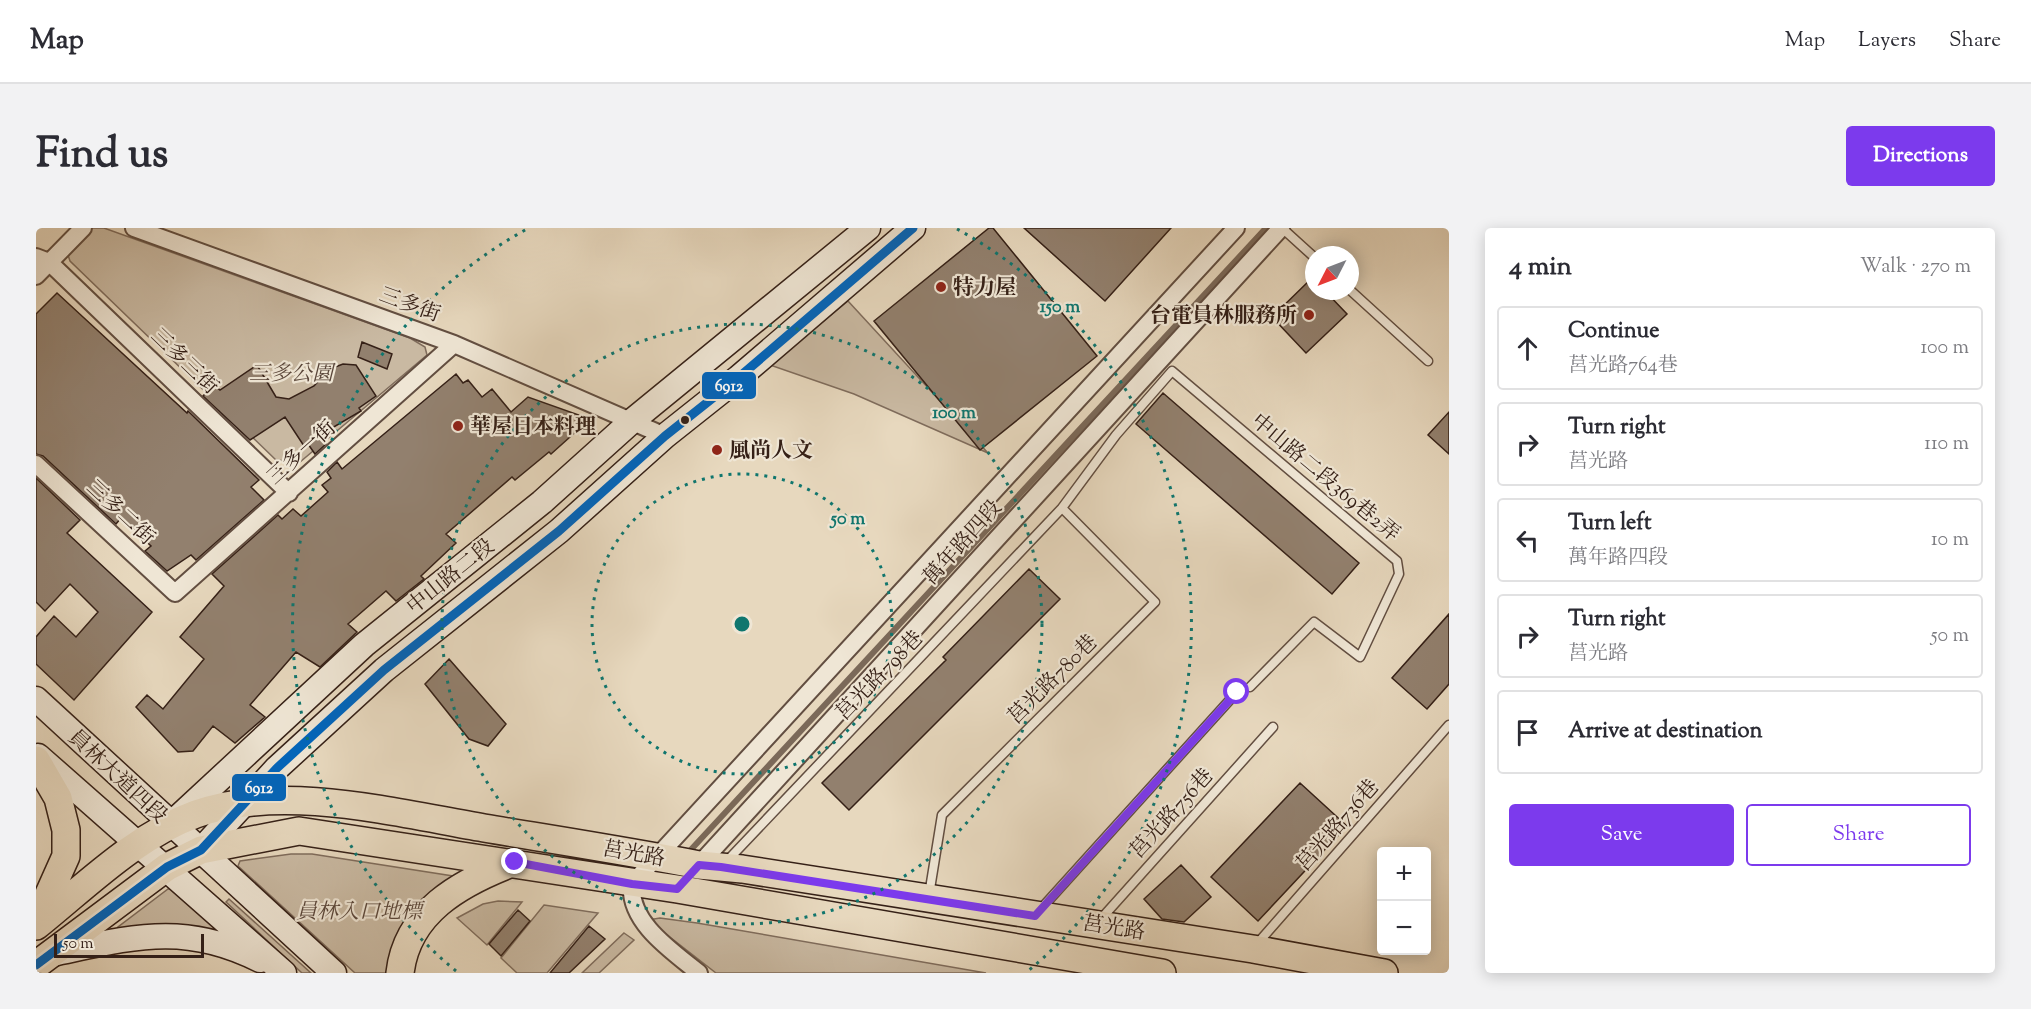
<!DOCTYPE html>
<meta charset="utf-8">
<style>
body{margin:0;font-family:"Sorts Mill Goudy","Noto Serif TC",serif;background:#f2f2f3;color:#2b2b33}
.controls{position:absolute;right:18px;bottom:18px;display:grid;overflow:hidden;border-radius:6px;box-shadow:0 3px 15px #0003}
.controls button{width:54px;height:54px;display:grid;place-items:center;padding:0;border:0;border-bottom:2px solid #e1e1e2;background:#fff;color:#2b2b33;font:30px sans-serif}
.compass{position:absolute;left:1269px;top:18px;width:54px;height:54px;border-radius:50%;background:#fff;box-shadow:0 3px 15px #0003;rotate:228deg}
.scale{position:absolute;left:18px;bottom:15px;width:150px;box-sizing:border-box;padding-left:6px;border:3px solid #352017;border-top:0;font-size:16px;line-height:21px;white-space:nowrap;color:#352017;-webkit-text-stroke:4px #efe6d5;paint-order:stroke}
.stop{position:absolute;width:18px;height:18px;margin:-14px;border:4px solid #7c3aed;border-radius:50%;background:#fff}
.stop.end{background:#7c3aed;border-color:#fff;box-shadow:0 2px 6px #0008}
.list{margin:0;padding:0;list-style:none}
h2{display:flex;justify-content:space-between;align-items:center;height:78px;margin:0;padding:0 24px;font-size:26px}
h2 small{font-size:20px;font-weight:400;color:#7c7c81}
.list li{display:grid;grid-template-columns:39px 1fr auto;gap:18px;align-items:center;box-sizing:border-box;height:84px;margin:0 12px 12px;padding:0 12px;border:2px solid #e1e1e2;border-radius:6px}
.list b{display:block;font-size:22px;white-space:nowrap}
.list p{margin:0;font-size:20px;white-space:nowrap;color:#7c7c81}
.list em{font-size:20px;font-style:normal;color:#7c7c81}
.actions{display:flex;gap:12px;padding:18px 24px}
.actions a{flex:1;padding:14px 0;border:2px solid #7c3aed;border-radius:6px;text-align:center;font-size:21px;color:#7c3aed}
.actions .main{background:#7c3aed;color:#fff}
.icon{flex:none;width:33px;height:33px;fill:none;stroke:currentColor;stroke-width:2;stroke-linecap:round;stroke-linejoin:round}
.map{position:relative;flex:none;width:1413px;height:745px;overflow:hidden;border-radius:6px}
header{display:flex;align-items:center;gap:36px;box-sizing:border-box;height:84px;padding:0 30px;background:#fff;border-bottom:2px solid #e1e1e2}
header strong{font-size:28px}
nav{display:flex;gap:33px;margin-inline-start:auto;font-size:21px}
.intro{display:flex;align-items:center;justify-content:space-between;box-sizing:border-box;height:144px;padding:0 36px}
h1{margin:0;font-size:42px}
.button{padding:15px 27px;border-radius:6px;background:#7c3aed;color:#fff;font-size:21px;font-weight:700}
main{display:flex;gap:36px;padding:0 36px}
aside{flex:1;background:#fff;border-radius:6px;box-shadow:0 3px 15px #0003}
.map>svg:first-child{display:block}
.green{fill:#c9b9a2;stroke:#7f6c5c;stroke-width:1.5}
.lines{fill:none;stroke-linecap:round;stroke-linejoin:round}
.stream{stroke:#7b6959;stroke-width:6}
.building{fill:#92806e;stroke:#352017;stroke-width:1.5}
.lane-casing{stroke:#624e41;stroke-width:11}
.street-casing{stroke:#624e41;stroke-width:20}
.secondary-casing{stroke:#352017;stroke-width:27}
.primary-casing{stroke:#352017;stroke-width:30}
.lane{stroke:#efe6d5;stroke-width:8}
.street{stroke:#efe6d5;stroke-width:16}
.secondary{stroke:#efe6d5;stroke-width:24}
.primary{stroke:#e7d8be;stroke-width:27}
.bus-1-casing{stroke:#efe6d5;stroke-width:14}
.bus-1{stroke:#0065bd;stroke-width:9}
.route{stroke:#7c3aed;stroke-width:8}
.ring{fill:none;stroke:#0f766e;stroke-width:3;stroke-dasharray:3 6}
.poi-dot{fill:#8f2418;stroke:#efe6d5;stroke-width:2}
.bus-dot{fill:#352017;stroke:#efe6d5;stroke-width:2}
.labels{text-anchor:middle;stroke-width:4.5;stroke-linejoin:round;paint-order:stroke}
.poi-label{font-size:21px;font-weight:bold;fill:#352017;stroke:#efe6d5;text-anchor:start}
.street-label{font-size:21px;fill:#352017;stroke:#efe6d5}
.park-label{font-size:21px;font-style:italic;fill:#5a463a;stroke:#efe6d5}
.centre{fill:#0f766e;stroke:#efe6d5;stroke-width:3}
.ring-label{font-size:18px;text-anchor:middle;font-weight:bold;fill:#0f766e;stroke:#efe6d5;stroke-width:4.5;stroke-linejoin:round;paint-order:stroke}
.line-badge{stroke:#efe6d5;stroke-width:2}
.badge-label{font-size:16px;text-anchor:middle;font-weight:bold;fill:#fff}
</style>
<header>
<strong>Map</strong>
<nav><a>Map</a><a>Layers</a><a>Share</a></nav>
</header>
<div class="intro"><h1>Find us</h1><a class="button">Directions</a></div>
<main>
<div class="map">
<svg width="1413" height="745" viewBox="0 0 1413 745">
<rect width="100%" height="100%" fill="#e7d8be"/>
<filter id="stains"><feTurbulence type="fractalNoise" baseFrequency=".00333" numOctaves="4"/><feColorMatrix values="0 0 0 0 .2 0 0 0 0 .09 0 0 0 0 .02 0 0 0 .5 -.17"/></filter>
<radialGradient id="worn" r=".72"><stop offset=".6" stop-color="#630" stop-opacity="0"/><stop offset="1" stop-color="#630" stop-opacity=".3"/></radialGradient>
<path class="green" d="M55,0H68L374,110L389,119L391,127L264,234L240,232L34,33L31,24Z
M812,73L952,225L818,166L734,137Z
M255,626H276L417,648L419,652L355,745H319L202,638L204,633Z
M132,661H136L179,699L176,704L84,702L82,699Z
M193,671L275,745H266L190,674Z
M462,673L486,674L451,717L421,690L447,676Z
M508,677L562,685L511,745H481L465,730Z
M624,690L661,695L950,745H680L612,692Z
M588,705L598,712L563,745H546Z"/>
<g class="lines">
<path class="stream" d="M650,627L1230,0"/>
</g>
<path class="building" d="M953,0H957L1061,128L944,222L838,93Z
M988,0H1135L1069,73Z
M1278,48V63H1289L1311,86L1270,125L1236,89Z
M21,65L151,185L152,183L223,252L215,259L228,272L160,332L155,327L131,343L109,323L115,318L85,290L80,296L7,228L0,226V86Z
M326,114L356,126L351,141L322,129Z
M221,137L240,169L253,171L278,158L294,141L307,136L320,137L340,168L323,180L325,183L284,207L290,216L279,226L272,216L268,218L249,189L214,212L167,168L178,157L184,162Z
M420,146L427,155L432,152L446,169L456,161L475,184L492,169L554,191L515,226L513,224L479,252L476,249L410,306L420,315L385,348L388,351L360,373L350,363L312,396L321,404L284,439L260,424L214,477L229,489L199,515L177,498L157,523L142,524L100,479L111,467L127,481L168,431L144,409L188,358L176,346L242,287L246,291L257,281L265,288L292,264L286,257L295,250L291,244L301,234L306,241Z
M1127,165L1323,335L1296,366L1100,196Z
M1413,184V226L1392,207Z
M0,250L44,292L31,305L116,384L38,472L0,436V409L18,388L40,409L62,384L34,356L9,383L0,374Z
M993,341L1024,371L813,582L786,555L910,432L907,429Z
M1413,386V456L1391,481L1356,450Z
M413,431L470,496L452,518L433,511L389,456Z
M1264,555L1311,598L1222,693L1175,649Z
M1145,637L1175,669L1148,694L1126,691L1108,671Z
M482,682L494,693L465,728L453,716Z
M553,698L569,711L533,745H514Z"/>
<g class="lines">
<defs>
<path id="lane" d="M1246,0L1278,29
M1314,62L1392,133
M690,634L1026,280L1080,207L1136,143L1361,333L1363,346L1324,429L1278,394L1214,459
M893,667L906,587L1119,374L1026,280
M1003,683L1201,464
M1064,692L1237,499
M1221,716L1413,497"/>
<path id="street" d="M98,0L418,116L629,208
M0,29L13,34L253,265
M0,48L47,0
M0,236L139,365L418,116
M660,640L1245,0
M663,745C636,723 592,694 596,656L1200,0"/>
<path id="secondary" d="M0,471L298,745
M2,528L248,745
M136,595L328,417L506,274L596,193L832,0
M165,622L241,540L348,442L523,303L629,208L702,150L877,0
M16,726C94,710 147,693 224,732"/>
<path id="primary" d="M0,532L22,570L30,602V628L0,695
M0,698C50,658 99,608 160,586C246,555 360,585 448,600C519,612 591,623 663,637L706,641L1217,721L1348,745
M0,737L131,639L165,622L263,603L641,661L1126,745
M364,745C371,684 424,655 476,635"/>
</defs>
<use href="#lane" class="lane-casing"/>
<use href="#street" class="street-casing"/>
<use href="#secondary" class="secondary-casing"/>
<use href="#primary" class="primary-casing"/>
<use href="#lane" class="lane"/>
<use href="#street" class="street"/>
<use href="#secondary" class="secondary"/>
<use href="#primary" class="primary"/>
<defs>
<path id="bus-1" d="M0,737L131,639L165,622L241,540L348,442L523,303L629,208L702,150L877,0"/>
</defs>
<use href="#bus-1" class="bus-1-casing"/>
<use href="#bus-1" class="bus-1"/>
</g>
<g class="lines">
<path class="route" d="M479,634L596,656L641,661L663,637L685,639L999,688L1201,464"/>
</g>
<g class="ring">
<circle cx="706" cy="396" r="150"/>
<circle cx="706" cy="396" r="300"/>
<path d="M420 743A450 450 0 0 1 491 1M921 1A450 450 0 0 1 992 743"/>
</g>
<g class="poi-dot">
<circle cx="905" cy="59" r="6"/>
<circle cx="1273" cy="87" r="6"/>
<circle cx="422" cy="198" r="6"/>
<circle cx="681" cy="222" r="6"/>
</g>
<circle class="bus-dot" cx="649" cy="192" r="5"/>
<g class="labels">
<g class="poi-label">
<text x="917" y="66">特力屋</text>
<text x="1261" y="94" text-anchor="end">台電員林服務所</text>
<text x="434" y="205">華屋日本料理</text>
<text x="693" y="229">風尚人文</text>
</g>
<g class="street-label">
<text transform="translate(374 76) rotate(20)" y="7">三多街</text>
<text transform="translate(149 133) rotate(44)" y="7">三多三街</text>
<text transform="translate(265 224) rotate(-42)" y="7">三多一街</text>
<text transform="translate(1290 249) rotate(40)" y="7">中山路二段369巷2弄</text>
<text transform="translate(85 284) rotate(43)" y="7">三多二街</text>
<text transform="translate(926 314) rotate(-48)" y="7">萬年路四段</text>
<text transform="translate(414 348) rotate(-39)" y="7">中山路二段</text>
<text transform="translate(843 447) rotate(-46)" y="7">莒光路798巷</text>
<text transform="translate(1016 451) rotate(-45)" y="7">莒光路780巷</text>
<text transform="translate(82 548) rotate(43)" y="7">員林大道四段</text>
<text transform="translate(1135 585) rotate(-48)" y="7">莒光路756巷</text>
<text transform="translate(1301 597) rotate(-49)" y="7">莒光路736巷</text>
<text transform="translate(598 625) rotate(10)" y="7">莒光路</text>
<text transform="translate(1078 699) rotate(9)" y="7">莒光路</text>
</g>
<g class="park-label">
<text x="255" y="152">三多公園</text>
<text x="323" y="690">員林入口地標</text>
</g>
</g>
<circle cx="706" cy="396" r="9" class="centre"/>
<g class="ring-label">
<text x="1024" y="84">150 m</text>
<text x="918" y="190">100 m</text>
<text x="812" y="296">50 m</text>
</g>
<g class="line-badge">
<rect x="665" y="143" width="56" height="29" rx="6" fill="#0065bd"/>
<rect x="195" y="545" width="56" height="29" rx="6" fill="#0065bd"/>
</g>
<g class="badge-label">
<text x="693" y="163">6912</text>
<text x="223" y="565">6912</text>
</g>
<rect width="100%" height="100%" filter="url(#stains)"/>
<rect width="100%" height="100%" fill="url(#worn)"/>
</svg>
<div class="controls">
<button>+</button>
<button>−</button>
</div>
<svg class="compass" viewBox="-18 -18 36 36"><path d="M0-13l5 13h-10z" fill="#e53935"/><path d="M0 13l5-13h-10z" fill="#7c7c81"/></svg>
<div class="scale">50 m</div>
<div class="stop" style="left:1201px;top:464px"></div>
<div class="stop end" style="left:479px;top:634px"></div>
</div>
<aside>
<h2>4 min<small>Walk · 270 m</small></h2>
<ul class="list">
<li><svg class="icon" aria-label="ahead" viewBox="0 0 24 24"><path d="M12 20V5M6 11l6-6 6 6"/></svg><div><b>Continue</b><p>莒光路764巷</p></div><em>100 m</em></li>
<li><svg class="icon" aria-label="right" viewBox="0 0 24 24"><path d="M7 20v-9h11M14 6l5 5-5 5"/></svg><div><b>Turn right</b><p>莒光路</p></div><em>110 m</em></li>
<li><svg class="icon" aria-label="left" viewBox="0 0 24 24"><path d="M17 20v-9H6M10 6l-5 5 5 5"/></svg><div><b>Turn left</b><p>萬年路四段</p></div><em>10 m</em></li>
<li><svg class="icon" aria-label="right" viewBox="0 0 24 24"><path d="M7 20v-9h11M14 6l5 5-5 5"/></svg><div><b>Turn right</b><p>莒光路</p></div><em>50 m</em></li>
<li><svg class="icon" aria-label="arrive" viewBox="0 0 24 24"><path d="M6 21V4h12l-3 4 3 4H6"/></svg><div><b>Arrive at destination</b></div></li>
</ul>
<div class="actions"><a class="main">Save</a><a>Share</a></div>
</aside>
</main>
